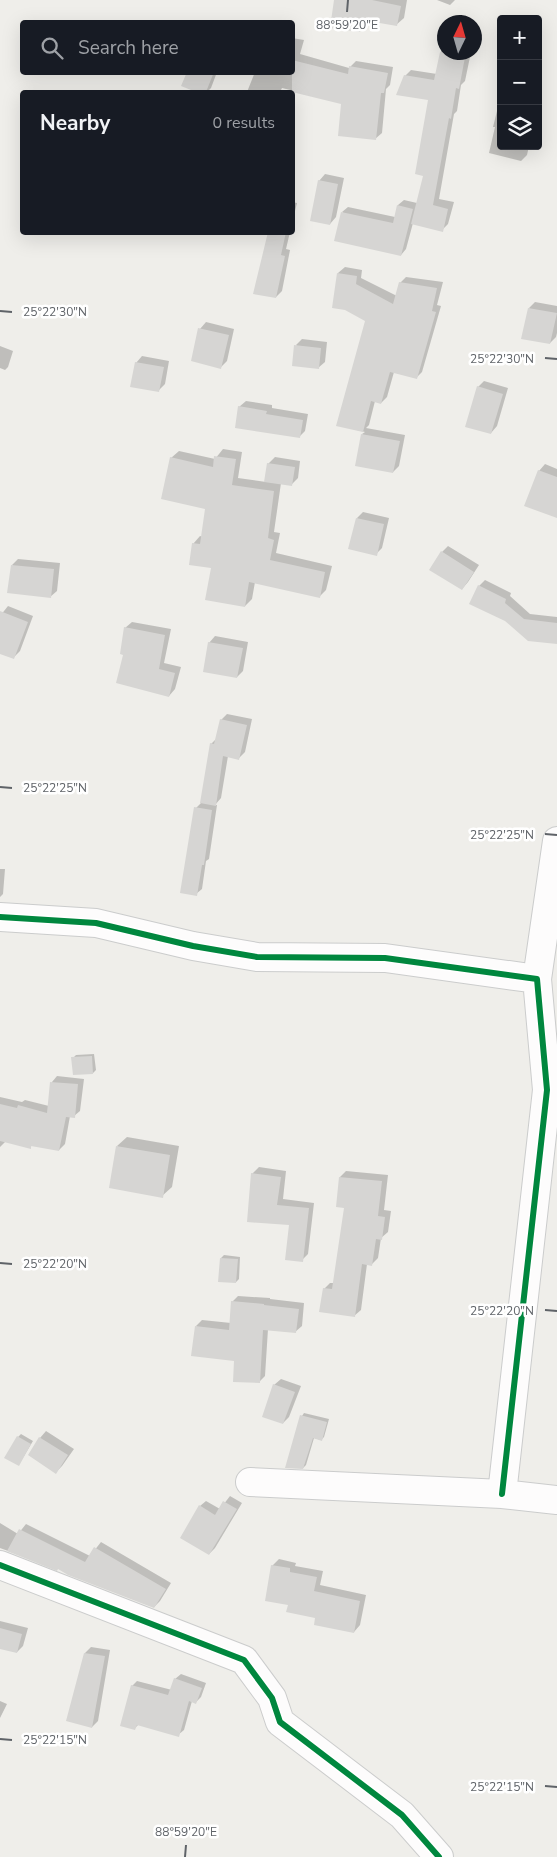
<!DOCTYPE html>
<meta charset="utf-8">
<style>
body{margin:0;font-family:"Nunito Sans",sans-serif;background:#20242c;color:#f1f3f6}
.controls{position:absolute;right:15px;top:15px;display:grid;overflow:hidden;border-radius:5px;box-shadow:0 5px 20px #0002}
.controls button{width:45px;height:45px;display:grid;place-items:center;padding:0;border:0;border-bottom:1px solid #363941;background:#171b24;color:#f1f3f6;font:25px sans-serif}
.compass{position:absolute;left:437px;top:15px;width:45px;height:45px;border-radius:50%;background:#171b24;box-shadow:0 5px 20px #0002;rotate:5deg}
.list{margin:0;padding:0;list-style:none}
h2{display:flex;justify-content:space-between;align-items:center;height:65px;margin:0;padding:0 20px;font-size:21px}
h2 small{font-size:16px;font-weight:400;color:#9ea1a6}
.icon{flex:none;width:28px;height:28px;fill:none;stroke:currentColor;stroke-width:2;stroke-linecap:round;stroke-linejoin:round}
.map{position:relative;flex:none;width:557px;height:1857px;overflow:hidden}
.search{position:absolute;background:#171b24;box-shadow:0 5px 20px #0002;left:20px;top:20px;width:275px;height:55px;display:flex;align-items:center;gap:12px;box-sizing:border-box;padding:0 18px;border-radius:5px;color:#9ea1a6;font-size:19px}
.panel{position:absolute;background:#171b24;box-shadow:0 5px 20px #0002;left:20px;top:90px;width:275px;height:145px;border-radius:5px}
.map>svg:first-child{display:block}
.shadow{fill:#0003}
.building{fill:#d6d5d3}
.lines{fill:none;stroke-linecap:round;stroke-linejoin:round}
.minor-casing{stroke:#cbcccc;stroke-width:30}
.minor{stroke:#fdfcfc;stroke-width:28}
.cycleway-casing{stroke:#fff;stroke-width:9}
.cycleway{stroke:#00873e;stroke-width:6}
.ticks{fill:none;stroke:#5f6368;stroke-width:2}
.ticks-label{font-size:12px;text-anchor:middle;fill:#5f6368;stroke:#fff;stroke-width:5;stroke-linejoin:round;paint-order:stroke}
</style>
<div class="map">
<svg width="557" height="1857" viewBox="0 0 557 1857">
<rect width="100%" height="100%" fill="#efeeea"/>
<path class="shadow" d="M335,0H407L404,18L396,25L368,20L367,24L360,31Z
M437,0H455L450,5Z
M444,34V52H471L465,81L461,85L457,111L454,114L439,199L454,202L448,224L442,230L413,223L406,249L401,255L342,212L348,207L395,217L398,205L404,200L417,203L425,175L430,99L405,76L411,70L437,74Z
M292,38L304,40L300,54L349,68L356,61L393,67L390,85L386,89L382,133L375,139L343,103L282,88L280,92H247L255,72H292Z
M188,72H217L211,88L207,92H199L183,86Z
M501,108V146H529L527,155L521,161L489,153L495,127H493L497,111Z
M325,174L344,178L336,217L330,224L319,181Z
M292,202L297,203L292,223Z
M269,232H290L286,249L290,250L282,291L276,297Z
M345,267L362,270L361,278L397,296L400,283L406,277L443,282L437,305L441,306L422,372L416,378L394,372L387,397L381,403L375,401L369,425L366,428L405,435L399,466L393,472L362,434L365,432L337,425L367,320L345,309L333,307L338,273Z
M535,302L557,306V333L556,337L550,343L529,308Z
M206,322L234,329L227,361L220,368L200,329Z
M302,339L327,342L325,362L318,368L296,345Z
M0,346L13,351L8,367L5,370L0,368Z
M142,356L169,361L165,384L158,391L136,363Z
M484,381L508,388L497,426L491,433L478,387Z
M246,401L272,405V408L308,414L305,431L299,437L239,407Z
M223,449L242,452L238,478L266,482L268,464L275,457L300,461L298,478L291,485L281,483L274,532L280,533L276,553L332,566L326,590L319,597L255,582L252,599L245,606L193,544L200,536L203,537L206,508L171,458L179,451L215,459Z
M545,464L557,469V517L539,471Z
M363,512L389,518L382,548L376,554L357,518Z
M448,546L479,565L468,582L462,589L442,552Z
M18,559L60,563L57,591L50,597L12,565Z
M485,580L511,593L510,596L530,614L557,617V643L529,640L479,586Z
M8,606L33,616L20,651L13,658L0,652V616Z
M132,622L171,629L164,663L181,667L175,689L169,696L125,654V628Z
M215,636L248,642L243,671L237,677L209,643Z
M227,714L252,719L245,752L239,758L228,756L221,798L215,805H217L209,859L206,861L202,889L196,894V808L202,802L211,744L217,738L221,720Z
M0,869H5L3,894L0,897Z
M94,1054L96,1070L93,1073L73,1058L76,1055Z
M57,1076L84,1079L80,1111L74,1116H70L65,1144L59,1150L33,1145L30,1147L6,1141L0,1147V1097L22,1102L25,1100L49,1106L52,1082Z
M127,1137L179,1146L172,1187L162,1196L117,1146Z
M259,1167L286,1171L283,1199L314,1203L308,1254L302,1260L291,1223L252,1174Z
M346,1171L388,1175L384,1210L391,1211L388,1232L381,1238L378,1258L372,1264H367L361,1310L354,1316L324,1289L330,1283H334L346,1207L340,1177Z
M224,1255L240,1257L239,1279L236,1282L221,1258Z
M238,1296L270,1298V1299L304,1303L302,1326L295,1332L268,1329L265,1376L259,1382L196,1326L202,1320L231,1323L232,1302Z
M281,1379L301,1386L289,1417L283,1423L274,1385Z
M304,1413L329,1419L324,1437L321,1440L314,1438L306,1465L303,1468L302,1416Z
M46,1431L74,1449L62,1466L56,1472L29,1455L40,1438Z
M21,1434L33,1441L21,1461L18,1437Z
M230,1496L242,1503L215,1548L209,1554L200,1506L206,1501L220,1509Z
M0,1523L18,1534L26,1524L90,1556L101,1542L171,1583L160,1601L154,1607L58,1568L57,1569L0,1548Z
M279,1559L296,1563L295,1566L323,1571L320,1585L366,1595L360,1625L354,1632L289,1604L272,1566Z
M0,1621L28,1628L23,1646L17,1652L0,1648Z
M91,1647L110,1650L98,1721L92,1727L85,1653Z
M181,1674L206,1683L201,1697L196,1702L192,1701L184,1730L178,1735L139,1724L135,1728L132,1686L137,1681L172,1690L175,1679Z
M0,1701L7,1704L0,1718Z"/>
<path class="building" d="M334,0H372L401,6L397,26L362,20L360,32L330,28Z
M440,52H466L459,89L456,88L451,119L449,118L433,205L448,209L443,232L411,224L423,176L415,174L428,100L396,95L404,75L434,80Z
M292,60L348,74L349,66L388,73L384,93H381L376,140L338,136L341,104L292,92Z
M187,72H214L206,92H196L181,86Z
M318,180L338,184L330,225L310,221Z
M397,205L413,209L401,256L334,241L341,212L393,223Z
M268,232H286L281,255L285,256L276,298L253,294Z
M337,273L357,276L356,284L393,304L399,282L437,288L432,311L436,312L417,379L390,372L381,404L371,401L363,432L336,426L365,321L345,310L332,308Z
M528,308L557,313L550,344L521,339Z
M198,328L229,335L221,369L191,361Z
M294,345L321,348L319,369L292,366Z
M135,362L164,367L159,392L130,387Z
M477,386L503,394L491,434L465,427Z
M238,406L267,411L266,414L303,420L300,438L235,428Z
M361,434L400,441L393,473L355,466Z
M214,456L236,459L232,485L274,491L268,538L274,540L270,560L325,572L320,598L249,582L245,607L205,600L211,568L189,565L192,543L200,544L205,509L161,499L170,457L213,467Z
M267,463L295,467L292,486L264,482Z
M538,470L557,477V518L524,506Z
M356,518L384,524L377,556L348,549Z
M441,551L474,572L462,590L429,570Z
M11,565L54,569L51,598L7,593Z
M478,585L506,599L505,603L524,619L557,623V644L528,641L505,621L469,604Z
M0,611L28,622L14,659L0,654Z
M124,627L165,635L159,669L175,673L169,697L116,683L123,655L120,654Z
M208,642L243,648L237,678L203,672Z
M220,719L247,725L239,760L223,756L216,806L200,803L210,743L214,744Z
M194,807L212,810L204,865H202L197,896L180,893Z
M92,1056L93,1074L73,1075L71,1057Z
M50,1082L78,1084L75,1118L66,1117L59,1151L31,1146V1149L0,1141V1104L17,1108L18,1105L47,1113Z
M116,1146L170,1155L163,1198L109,1188Z
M251,1173L281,1177L277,1205L309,1208L303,1262L285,1260L289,1225L247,1222Z
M339,1177L382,1181L378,1216L385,1217L382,1240L376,1239L372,1266L362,1264L355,1317L319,1312L323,1288L332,1289L344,1208L336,1207Z
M220,1258L238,1259L236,1283L218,1282Z
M231,1301L264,1304V1305L299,1309L296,1333L263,1330L260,1383L233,1382L234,1361L191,1356L195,1326L229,1330Z
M273,1384L295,1392L283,1424L262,1417Z
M300,1415L327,1422L322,1441L313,1438L303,1469L285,1468Z
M17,1436L31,1444L19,1466L4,1458Z
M39,1437L68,1455L56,1474L28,1455Z
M223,1501L237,1509L209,1555L180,1538L199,1505L215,1515Z
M19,1529L85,1562L94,1547L166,1589L154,1608L68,1575L58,1569L57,1571L7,1551Z
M271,1565L290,1568V1572L317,1577L314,1591L360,1601L354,1633L314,1625L315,1618L286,1612L288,1605L265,1601Z
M0,1628L22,1634L17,1653L0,1649Z
M84,1653L105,1656L92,1728L66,1721Z
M174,1678L202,1688L196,1704L189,1701L179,1737L137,1725L135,1730L120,1726L131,1685L168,1695Z"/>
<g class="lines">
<defs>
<path id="minor" d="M0,917L96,923L193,946L257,957L385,958L537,979L547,1090L502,1494
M537,979L557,841
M250,1482L502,1494L557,1500
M0,1565L244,1660L272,1698L280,1722L402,1815L439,1857"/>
</defs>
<use href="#minor" class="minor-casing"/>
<use href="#minor" class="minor"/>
<defs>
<path id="cycleway" d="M0,917L96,923L193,946L257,957L385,958L537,979L547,1090L502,1494
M0,1565L244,1660L272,1698L280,1722L402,1815L439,1857"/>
</defs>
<use href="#cycleway" class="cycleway-casing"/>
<use href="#cycleway" class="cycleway"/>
</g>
<path class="ticks" d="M347,12L348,0M0,311L12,312M545,358L557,359M0,787L12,788M545,834L557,835M0,1263L12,1264M545,1310L557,1311M0,1739L12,1740M545,1786L557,1787M185,1857L186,1845"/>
<g class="ticks-label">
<text x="347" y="29">88°59'20"E</text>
<text x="55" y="316">25°22'30"N</text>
<text x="502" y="363">25°22'30"N</text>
<text x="55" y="792">25°22'25"N</text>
<text x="502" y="839">25°22'25"N</text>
<text x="55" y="1268">25°22'20"N</text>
<text x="502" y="1315">25°22'20"N</text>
<text x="55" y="1744">25°22'15"N</text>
<text x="502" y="1791">25°22'15"N</text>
<text x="186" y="1836">88°59'20"E</text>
</g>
</svg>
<div class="controls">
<button>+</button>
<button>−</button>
<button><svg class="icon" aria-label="layers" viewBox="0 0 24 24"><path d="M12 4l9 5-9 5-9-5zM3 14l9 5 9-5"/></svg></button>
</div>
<svg class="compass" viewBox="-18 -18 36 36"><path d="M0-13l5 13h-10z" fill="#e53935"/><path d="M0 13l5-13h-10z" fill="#9ea1a6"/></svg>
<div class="search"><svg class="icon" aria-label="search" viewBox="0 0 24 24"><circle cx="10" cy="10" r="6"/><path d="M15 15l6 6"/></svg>Search here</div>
<section class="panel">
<h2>Nearby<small>0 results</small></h2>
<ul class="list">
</ul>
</section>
</div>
